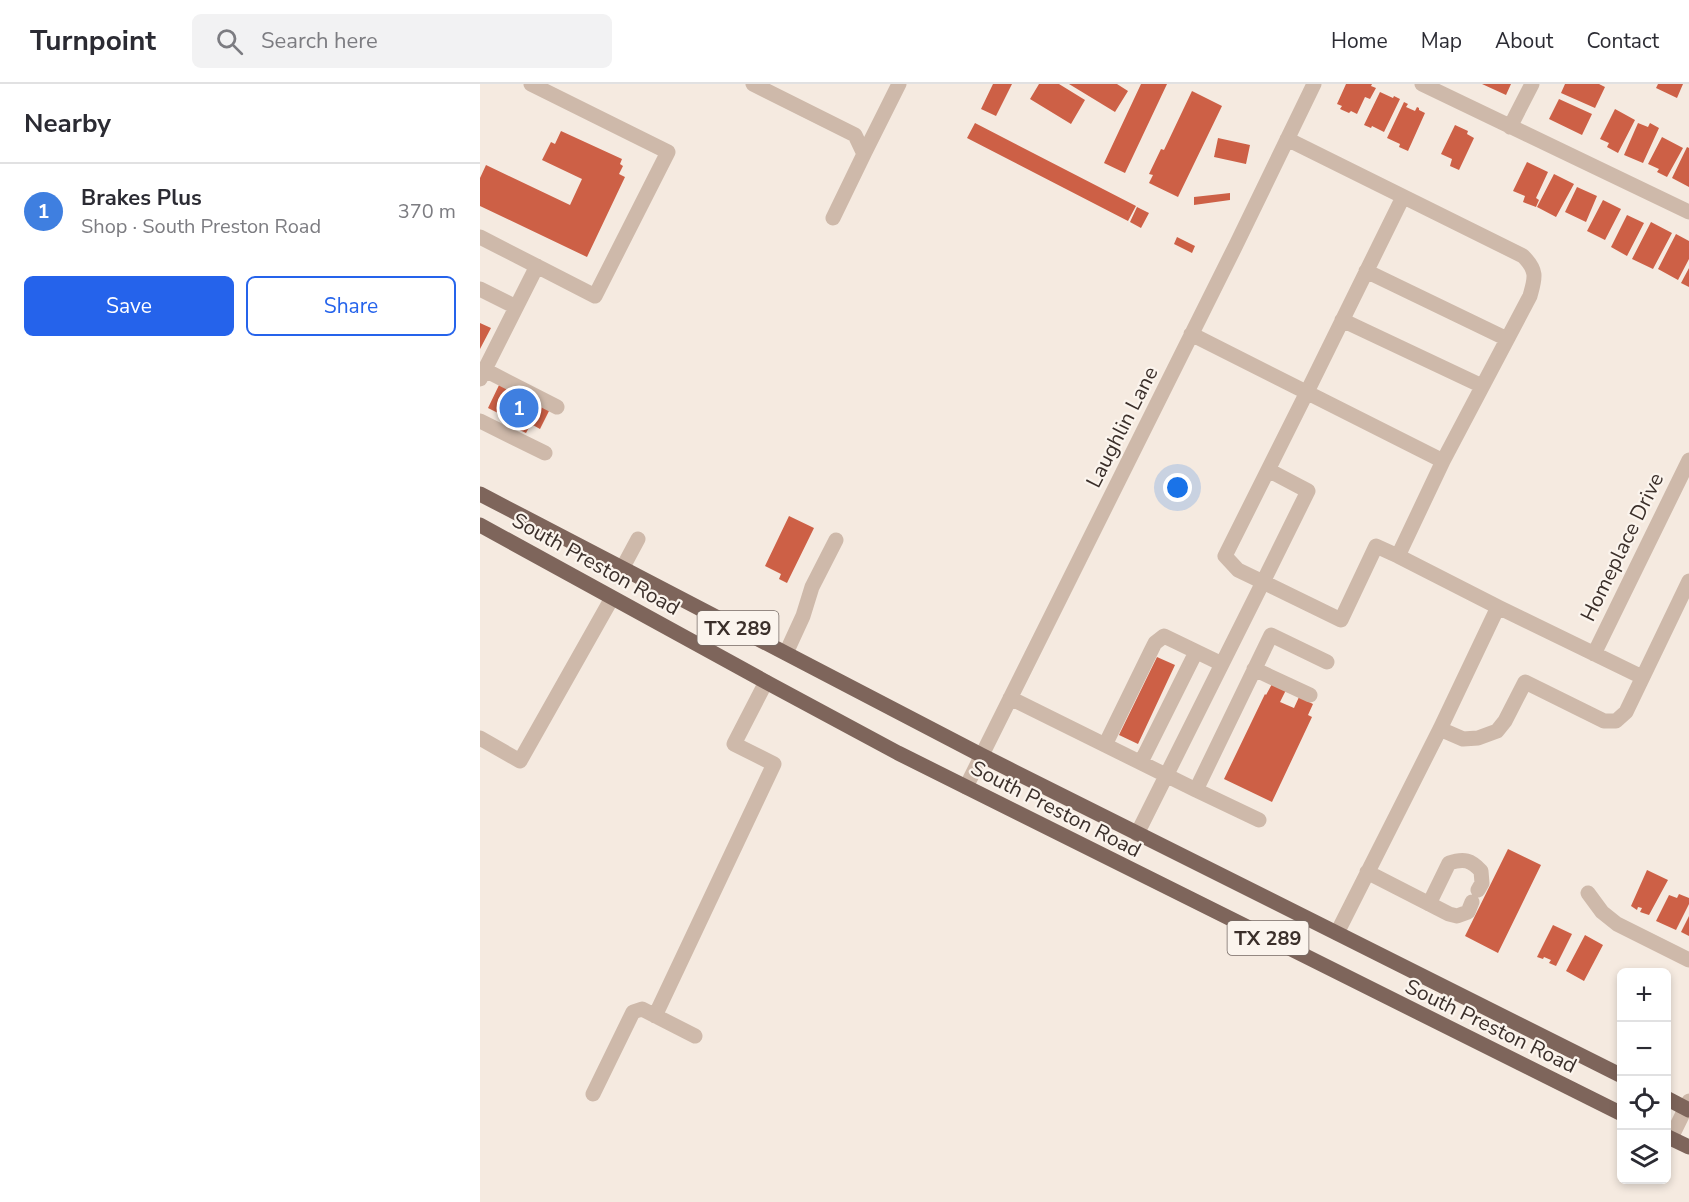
<!DOCTYPE html>
<meta charset="utf-8">
<style>
body{margin:0;font-family:"Nunito Sans",sans-serif;background:#f2f2f3;color:#2b2b33}
.controls{position:absolute;right:18px;bottom:18px;display:grid;overflow:hidden;border-radius:9px;box-shadow:0 3px 9px #0003}
.controls button{width:54px;height:54px;display:grid;place-items:center;padding:0;border:0;border-bottom:2px solid #e1e1e2;background:#fff;color:#2b2b33;font:30px sans-serif}
.you{position:absolute;left:698px;top:404px;width:21px;height:21px;margin:-15px;border:4px solid #fff;border-radius:50%;background:#1a73e8;box-shadow:0 0 0 9px #1a73e833}
.badge{display:grid;place-items:center;width:39px;height:39px;border-radius:50%;background:#2563eb;color:#fff;font-size:20px;font-weight:700}
.pin{position:absolute;translate:-50% -50%;border:3px solid #fff;box-shadow:0 2px 6px #0006}
.list{margin:0;padding:0;list-style:none}
h2{display:flex;justify-content:space-between;align-items:center;height:78px;margin:0;padding:0 24px;font-size:26px}
h2 small{font-size:20px;font-weight:400;color:#7c7c81}
.list li{display:grid;grid-template-columns:39px 1fr auto;gap:18px;align-items:center;box-sizing:border-box;height:96px;padding:0 24px;border-top:2px solid #e1e1e2}
.list b{display:block;font-size:22px;white-space:nowrap}
.list p{margin:0;font-size:20px;white-space:nowrap;color:#7c7c81}
.list em{font-size:20px;font-style:normal;color:#7c7c81}
.actions{display:flex;gap:12px;padding:18px 24px}
.actions a{flex:1;padding:14px 0;border:2px solid #2563eb;border-radius:9px;text-align:center;font-size:21px;color:#2563eb}
.actions .main{background:#2563eb;color:#fff}
.icon{flex:none;width:33px;height:33px;fill:none;stroke:currentColor;stroke-width:2;stroke-linecap:round;stroke-linejoin:round}
.map{position:relative;flex:none;width:1209px;height:1118px;overflow:hidden}
header{display:flex;align-items:center;gap:36px;box-sizing:border-box;height:84px;padding:0 30px;background:#fff;border-bottom:2px solid #e1e1e2}
header strong{font-size:28px}
nav{display:flex;gap:33px;margin-inline-start:auto;font-size:21px}
.search{width:420px;height:54px;background:#f2f2f3;display:flex;align-items:center;gap:15px;box-sizing:border-box;padding:0 21px;border-radius:9px;color:#7c7c81;font-size:22px}
main{display:flex}
aside{flex:1;background:#fff}
.map>svg:first-child{display:block}
.building{fill:#cd6046}
.lines{fill:none;stroke-linecap:round;stroke-linejoin:round}
.minor{stroke:#ceb9aa;stroke-width:15}
.major{stroke:#7e655b;stroke-width:15}
.labels{text-anchor:middle;stroke-width:4.5;stroke-linejoin:round;paint-order:stroke}
.shield{fill:#fbf4ed;stroke:#756a64;stroke-width:1.5}
.shield-label{font-size:20px;font-weight:bold;fill:#3b2f2a}
.street-label{font-size:21px;fill:#3b2f2a;stroke:#fbf4ed}
</style>
<header>
<strong>Turnpoint</strong>
<div class="search"><svg class="icon" aria-label="search" viewBox="0 0 24 24"><circle cx="10" cy="10" r="6"/><path d="M15 15l6 6"/></svg>Search here</div>
<nav><a>Home</a><a>Map</a><a>About</a><a>Contact</a></nav>
</header>
<main>
<aside>
<h2>Nearby<small></small></h2>
<ul class="list">
<li><span class="badge" style="background:#3f7fe0">1</span><div><b>Brakes Plus</b><p>Shop · South Preston Road</p></div><em>370 m</em></li>
</ul>
<div class="actions"><a class="main">Save</a><a>Share</a></div>
</aside>
<div class="map">
<svg width="1209" height="1118" viewBox="0 0 1209 1118">
<rect width="100%" height="100%" fill="#f5eae0"/>
<path class="building" d="M513,0H532L516,32L501,25Z
M559,0H579L605,16L591,40L550,15Z
M589,0H637L648,7L635,28Z
M661,0H687L645,89L624,79Z
M866,0H892L891,2L896,4L890,15L885,13L877,30L871,27L869,29L860,25L862,22L857,20Z
M1002,0H1031L1026,11Z
M1085,0H1119L1125,3L1115,24L1081,9Z
M1178,0H1203L1197,14L1176,4Z
M712,7L742,22L698,113L669,99L673,91L669,90L681,65L684,66Z
M900,8L913,14L914,12L920,15L904,48L892,42L891,44L884,41Z
M1079,15L1112,30L1102,51L1069,35Z
M924,18L928,20L926,23L935,27L937,23L939,24V26L945,29L928,67L919,63L920,60L907,54Z
M1135,25L1155,36L1138,69L1127,63L1129,59L1120,55Z
M495,39L656,122L648,137L487,54Z
M1158,39L1168,43L1170,39L1179,44L1163,79L1144,71Z
M975,41L988,47L987,50L994,54L979,86L970,82L972,75L961,70Z
M81,47L142,75L140,80L143,82L139,90L145,93L107,173L0,122V94L6,81L90,121L102,95L62,76L71,58L75,60Z
M1182,53L1203,64L1187,93L1177,88L1179,85L1168,80Z
M738,54L770,61L766,80L734,73Z
M1207,63L1209,64V103L1192,94Z
M1047,78L1068,88L1056,114L1059,116L1056,123L1043,118L1045,112L1033,107Z
M1074,90L1094,100L1076,133L1057,123Z
M1097,103L1117,112L1106,138L1085,128Z
M750,109V116L714,121V113Z
M1123,116L1141,125L1125,156L1107,147Z
M657,123L669,129L661,144L650,138Z
M1147,131L1164,139L1147,172L1131,163Z
M1171,138L1192,149L1173,185L1152,175Z
M1196,150L1209,157V175L1198,196L1178,185Z
M697,153L715,162L712,169L694,160Z
M1209,184V203L1201,199Z
M0,239L11,244L0,265Z
M20,299L70,325L60,345L51,340L46,349L25,339L28,334L8,324Z
M309,432L334,444L307,499L299,495L301,490L285,482Z
M677,573L695,581L658,660L639,651Z
M792,600L806,606L800,618L814,624L819,613L833,620L828,631L832,633L792,718L744,695L785,610L786,611Z
M1028,765L1061,781L1018,869L985,852Z
M1167,786L1188,796L1169,831L1160,828L1162,824L1158,823L1157,826L1151,822Z
M1199,810L1209,814V820L1196,846L1176,837L1189,811L1197,814Z
M1209,832V852L1201,848Z
M1073,841L1092,850L1076,882L1069,879L1071,876L1064,873L1063,875L1057,873Z
M1105,851L1123,861L1104,897L1086,887Z"/>
<g class="lines">
<path class="minor" d="M273,0L375,51L384,70L353,134
M942,0L1209,128
M1030,43L1052,0
M384,70L419,0
M0,153L115,212L188,68L51,0
M886,187L1027,255
M0,205L36,223
M862,236L1002,302
M711,250L963,377L1050,212C1055,194 1058,187 1043,172L807,55
M5,286L77,323
M0,295L57,182
M0,337L65,369
M788,386L828,407L783,498L861,536L896,462L918,472L963,377
M918,472L1018,523
M143,483L158,455
M306,569L323,532L332,503L356,456
M1114,570L1209,376
M742,580L783,498L758,486L745,472L827,308L923,113
M774,585L830,611
M530,614L716,706
M960,645L983,655L998,654L1017,647L1025,637L1045,598L1124,637H1136L1146,628L1209,497
M0,654L40,677L132,514
M625,661L671,567L675,559L684,552L742,580L657,750
M661,678L716,568
M486,703L756,161L834,0
M779,736L716,706L791,551L847,578
M887,788L969,830L977,832L988,828L992,818
M1108,809L1122,828L1137,840L1209,876
M949,820L969,779C984,774 991,776 1001,787L1002,799L998,806
M857,849L960,645L1018,523L1162,593
M175,932L294,680L254,660L286,598
M113,1010L153,928L162,925L215,952
M1191,1054L1209,1017"/>
<path class="major" d="M0,410L501,671L1142,992
M0,441L286,598L418,669L1142,1030
M1186,1014L1209,1026
M1186,1052L1209,1063"/>
</g>
<g class="labels">
<g class="shield">
<rect x="217.5" y="527" width="81" height="34" rx="4.5"/>
<rect x="747.5" y="837" width="81" height="34" rx="4.5"/>
</g>
<g class="shield-label">
<text x="258" y="551">TX 289</text>
<text x="788" y="861">TX 289</text>
</g>
<g class="street-label">
<text transform="translate(642 343) rotate(-63)" y="7">Laughlin Lane</text>
<text transform="translate(1142 463) rotate(-64)" y="7">Homeplace Drive</text>
<text transform="translate(116 480) rotate(29)" y="7">South Preston Road</text>
<text transform="translate(576 725) rotate(27)" y="7">South Preston Road</text>
<text transform="translate(1011 942) rotate(26)" y="7">South Preston Road</text>
</g>
</g>
</svg>
<div class="controls">
<button>+</button>
<button>−</button>
<button><svg class="icon" aria-label="locate" viewBox="0 0 24 24"><circle cx="12" cy="12" r="6"/><path d="M12 2v4M12 18v4M2 12h4M18 12h4"/></svg></button>
<button><svg class="icon" aria-label="layers" viewBox="0 0 24 24"><path d="M12 4l9 5-9 5-9-5zM3 14l9 5 9-5"/></svg></button>
</div>
<div class="you"></div>
<div class="pin badge" style="left:39px;top:324px;background:#3f7fe0">1</div>
</div>
</main>
